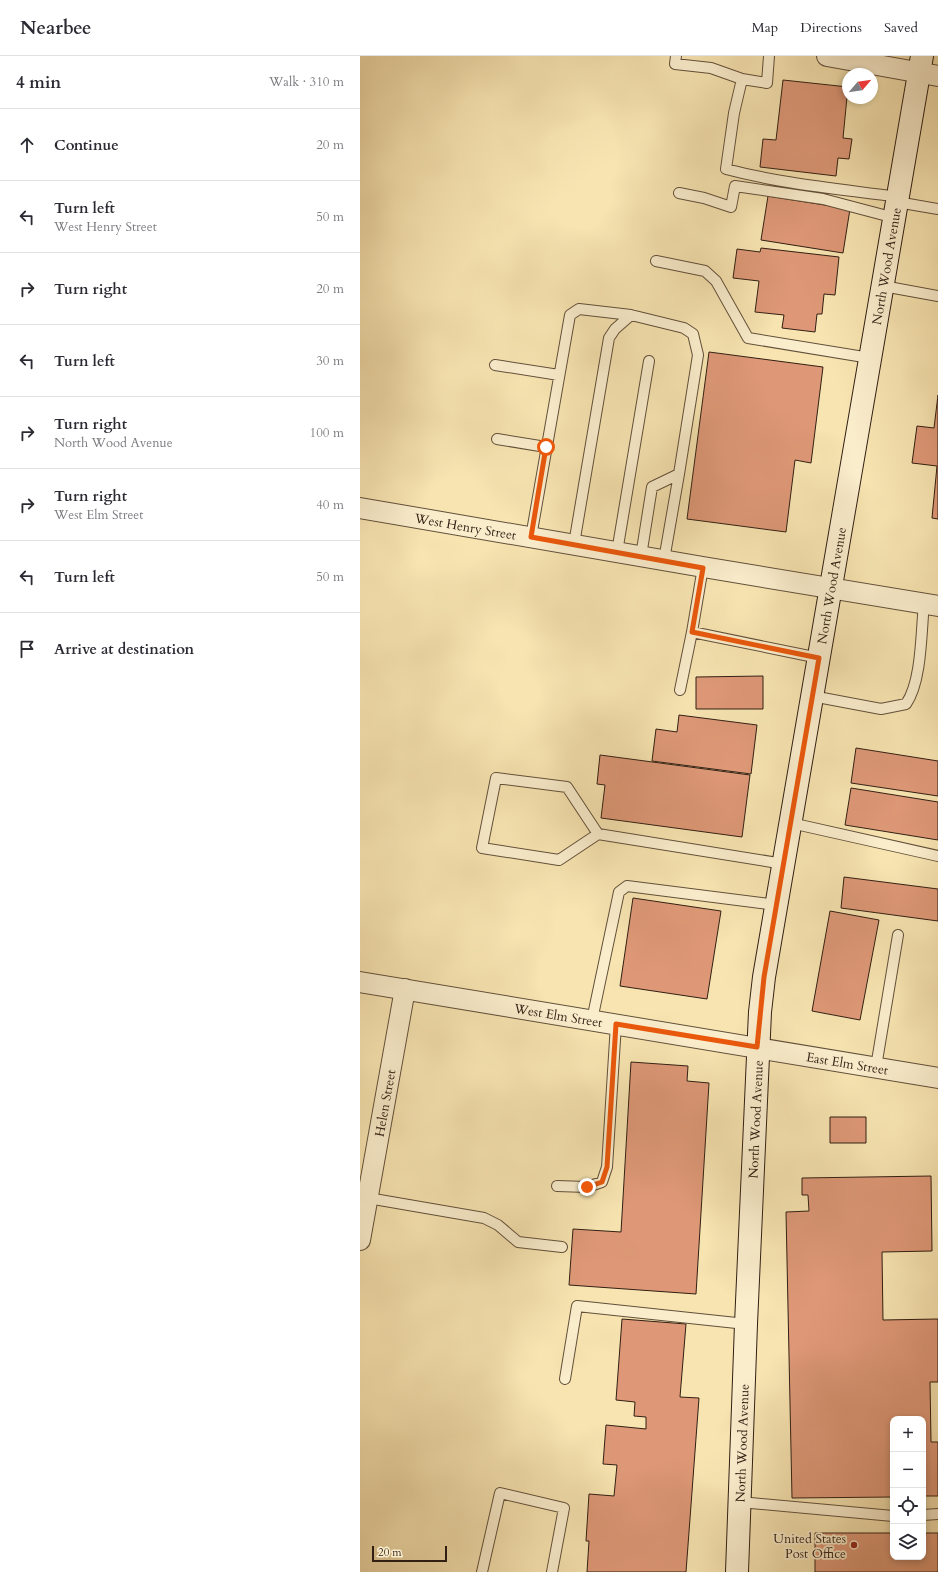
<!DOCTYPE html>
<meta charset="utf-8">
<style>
body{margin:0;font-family:Cardo,serif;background:#f7f7f7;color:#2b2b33}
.controls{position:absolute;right:12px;bottom:12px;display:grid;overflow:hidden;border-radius:8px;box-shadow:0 2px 6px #0003}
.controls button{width:36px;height:36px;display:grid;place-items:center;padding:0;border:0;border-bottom:1px solid #e1e1e2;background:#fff;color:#2b2b33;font:20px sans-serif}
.compass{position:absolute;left:482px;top:12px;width:36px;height:36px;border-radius:50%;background:#fff;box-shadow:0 2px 6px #0003;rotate:61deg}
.scale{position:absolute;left:12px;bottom:10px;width:75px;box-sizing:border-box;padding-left:4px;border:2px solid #311f13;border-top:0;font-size:11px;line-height:14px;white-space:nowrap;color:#311f13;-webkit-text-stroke:3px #faedcc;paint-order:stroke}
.stop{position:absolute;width:12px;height:12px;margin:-9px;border:3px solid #ea580c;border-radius:50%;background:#fff}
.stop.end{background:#ea580c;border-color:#fff;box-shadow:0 1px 4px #0008}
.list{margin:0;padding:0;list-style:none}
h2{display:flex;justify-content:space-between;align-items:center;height:52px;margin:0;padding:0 16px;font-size:17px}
h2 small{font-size:13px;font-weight:400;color:#7c7c81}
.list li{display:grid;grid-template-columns:26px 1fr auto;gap:12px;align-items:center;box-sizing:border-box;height:72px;padding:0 16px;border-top:1px solid #e1e1e2}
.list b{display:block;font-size:15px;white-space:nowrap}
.list p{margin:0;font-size:13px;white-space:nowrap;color:#7c7c81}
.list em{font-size:13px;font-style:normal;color:#7c7c81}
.icon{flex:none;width:22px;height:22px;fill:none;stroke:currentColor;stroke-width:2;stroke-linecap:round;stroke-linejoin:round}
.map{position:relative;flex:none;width:578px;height:1516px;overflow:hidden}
header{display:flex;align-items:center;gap:24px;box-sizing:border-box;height:56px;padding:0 20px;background:#fff;border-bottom:1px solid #e1e1e2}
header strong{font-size:19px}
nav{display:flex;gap:22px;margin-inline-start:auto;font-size:14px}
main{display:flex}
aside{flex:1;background:#fff}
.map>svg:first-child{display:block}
.building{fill:#de9877;stroke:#311f13}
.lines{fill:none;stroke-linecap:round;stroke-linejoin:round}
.lane-casing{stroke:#62503a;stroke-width:12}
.street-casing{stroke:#62503a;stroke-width:22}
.secondary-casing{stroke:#311f13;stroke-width:24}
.lane{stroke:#faedcc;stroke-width:10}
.street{stroke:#faedcc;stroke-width:20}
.secondary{stroke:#faedcc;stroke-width:22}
.route{stroke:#ea580c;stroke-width:5}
.poi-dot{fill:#8f2418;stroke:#faedcc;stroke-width:1.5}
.labels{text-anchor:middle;stroke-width:3.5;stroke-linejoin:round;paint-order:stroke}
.street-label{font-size:13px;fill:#311f13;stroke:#faedcc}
.poi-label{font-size:13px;fill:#311f13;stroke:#faedcc;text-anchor:end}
</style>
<header>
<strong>Nearbee</strong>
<nav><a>Map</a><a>Directions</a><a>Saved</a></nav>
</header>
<main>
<aside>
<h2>4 min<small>Walk · 310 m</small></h2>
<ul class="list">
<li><svg class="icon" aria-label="ahead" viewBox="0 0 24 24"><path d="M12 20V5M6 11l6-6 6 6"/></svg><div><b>Continue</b></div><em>20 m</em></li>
<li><svg class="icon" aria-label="left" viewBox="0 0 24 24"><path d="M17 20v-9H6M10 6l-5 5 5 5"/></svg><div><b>Turn left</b><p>West Henry Street</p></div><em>50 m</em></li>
<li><svg class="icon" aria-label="right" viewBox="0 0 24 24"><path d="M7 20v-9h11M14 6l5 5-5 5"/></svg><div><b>Turn right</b></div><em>20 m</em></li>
<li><svg class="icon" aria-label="left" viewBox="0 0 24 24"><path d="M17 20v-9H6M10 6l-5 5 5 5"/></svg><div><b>Turn left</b></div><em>30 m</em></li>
<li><svg class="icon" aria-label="right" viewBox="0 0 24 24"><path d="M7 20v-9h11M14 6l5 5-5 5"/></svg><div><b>Turn right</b><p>North Wood Avenue</p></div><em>100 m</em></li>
<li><svg class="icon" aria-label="right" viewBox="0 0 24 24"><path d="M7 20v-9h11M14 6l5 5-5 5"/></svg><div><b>Turn right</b><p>West Elm Street</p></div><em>40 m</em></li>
<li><svg class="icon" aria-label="left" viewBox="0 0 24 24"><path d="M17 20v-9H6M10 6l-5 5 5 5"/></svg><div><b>Turn left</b></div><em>50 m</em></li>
<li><svg class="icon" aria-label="arrive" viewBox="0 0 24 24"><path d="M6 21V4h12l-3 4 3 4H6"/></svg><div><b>Arrive at destination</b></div></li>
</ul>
</aside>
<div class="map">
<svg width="578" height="1516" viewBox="0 0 578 1516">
<rect width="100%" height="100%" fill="#f7e4b1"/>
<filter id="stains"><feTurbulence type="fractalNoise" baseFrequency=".005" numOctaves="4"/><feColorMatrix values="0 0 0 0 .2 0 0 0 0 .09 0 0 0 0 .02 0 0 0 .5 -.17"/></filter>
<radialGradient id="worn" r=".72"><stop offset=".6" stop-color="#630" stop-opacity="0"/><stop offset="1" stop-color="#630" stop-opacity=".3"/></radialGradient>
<path class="building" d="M423,24L488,31L483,82L492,83L489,103L478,102L476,120L400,111L403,83L416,84Z
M408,140L490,153L483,197L401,184Z
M401,192L479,201L475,239L464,238L462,258H457L455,276L422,272L424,259L395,256L399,225L373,222L377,193L400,196Z
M349,296L463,311L451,407L435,404L426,476L327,463Z
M578,339V463L572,462L577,410L552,407L557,370L574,372Z
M403,620V653H336V621Z
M319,659L397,669L391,718L292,705L296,673L317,676Z
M496,692L578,705V740L491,727Z
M240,699L390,719L382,781L241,762L245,729L237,728Z
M491,732L578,746V784L485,769Z
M484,821L578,833V865L481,852Z
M273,842L361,855L347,943L260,930Z
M470,855L519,864L500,964L452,955Z
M271,1006L328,1010L327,1025L349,1027L336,1238L209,1229L213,1173L261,1176Z
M470,1061H506V1087H470Z
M571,1120L572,1195L522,1196L523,1264L578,1263V1326H570L571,1386H578V1440H563V1363H533V1441L432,1442L426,1156L449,1155L448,1139H442V1122Z
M262,1263L326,1268L320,1341L339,1342L326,1516H227L229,1485H226L229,1438L254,1440L257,1409L243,1408L246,1369L286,1373V1361L274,1360L275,1346L256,1344Z
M455,1477H533V1501H563V1477H578V1516H455Z"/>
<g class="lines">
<defs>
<path id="lane" d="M316,0L315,8L351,12L382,23
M409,0L407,27L382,23L374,57L366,113C422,128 481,133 538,141
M319,137L344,142L371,151L375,130L463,143L535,162
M537,146L578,153
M296,205L345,215L356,225L388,282L510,302
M523,230L578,240
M135,309L199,319
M137,383L186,391
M171,481L210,259L219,253L271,259L324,272L333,278L338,299L319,418L292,431L281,500
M214,488L249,282L255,273L271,259
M257,496L289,305
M304,504L319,418
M343,511L332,576L459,602
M320,634L332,576
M452,640L521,653L546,648C562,625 561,576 564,547
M431,767L578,800
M238,778L207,731L136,722L122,792L199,804L238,778L424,808
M232,964L259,836L267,830L417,849
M516,1011L538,879
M197,1130L227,1131L242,1126L247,1111L256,968
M8,1142L124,1162L138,1169L158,1186L202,1191
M205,1323L217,1250L386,1268
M380,1446L533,1460
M563,1459L578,1458
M122,1516L140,1437L204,1452L192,1516"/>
<g id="street">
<path d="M467,0L578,20"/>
<path id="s1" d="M0,452L343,511L578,550"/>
<path id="s2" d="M0,926L578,1022"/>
<path id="s3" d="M0,1184L45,933"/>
</g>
<g id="secondary">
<path id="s4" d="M377,1516L386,1268L400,956L404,921L562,0"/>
</g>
</defs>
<use href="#lane" class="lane-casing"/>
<use href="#street" class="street-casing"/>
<use href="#secondary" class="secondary-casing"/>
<use href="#lane" class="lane"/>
<use href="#street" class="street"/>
<use href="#secondary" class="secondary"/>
</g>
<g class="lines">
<path class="route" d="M186,391L171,481L343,512L332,576L459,602L404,921L397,991L256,968L247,1111L242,1126L227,1131"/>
</g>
<circle class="poi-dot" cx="494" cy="1489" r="4"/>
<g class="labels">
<g class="street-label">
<text dy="5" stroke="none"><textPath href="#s4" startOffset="1317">North Wood Avenue</textPath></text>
<text dy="5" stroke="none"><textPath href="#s1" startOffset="107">West Henry Street</textPath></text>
<text dy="5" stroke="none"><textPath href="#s4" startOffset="993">North Wood Avenue</textPath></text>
<text dy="5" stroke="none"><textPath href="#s2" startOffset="201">West Elm Street</textPath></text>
<text dy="5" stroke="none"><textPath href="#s2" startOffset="494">East Elm Street</textPath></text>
<text dy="5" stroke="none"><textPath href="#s3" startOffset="139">Helen Street</textPath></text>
<text dy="5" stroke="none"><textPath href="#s4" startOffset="453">North Wood Avenue</textPath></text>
<text dy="5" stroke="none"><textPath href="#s4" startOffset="129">North Wood Avenue</textPath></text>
</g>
<g class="poi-label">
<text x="486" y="1487">United States<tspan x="486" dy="15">Post Office</tspan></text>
</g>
</g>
<rect width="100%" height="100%" filter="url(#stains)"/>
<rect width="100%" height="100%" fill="url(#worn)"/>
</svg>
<div class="controls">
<button>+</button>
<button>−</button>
<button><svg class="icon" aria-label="locate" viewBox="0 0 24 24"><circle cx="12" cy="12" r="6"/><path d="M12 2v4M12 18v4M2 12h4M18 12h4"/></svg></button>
<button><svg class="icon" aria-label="layers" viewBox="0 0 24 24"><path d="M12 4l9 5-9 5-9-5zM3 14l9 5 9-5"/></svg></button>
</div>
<svg class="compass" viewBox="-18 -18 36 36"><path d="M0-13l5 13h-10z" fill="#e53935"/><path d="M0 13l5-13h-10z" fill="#7c7c81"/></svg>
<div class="scale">20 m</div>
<div class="stop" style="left:186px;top:391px"></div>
<div class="stop end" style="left:227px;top:1131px"></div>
</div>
</main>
